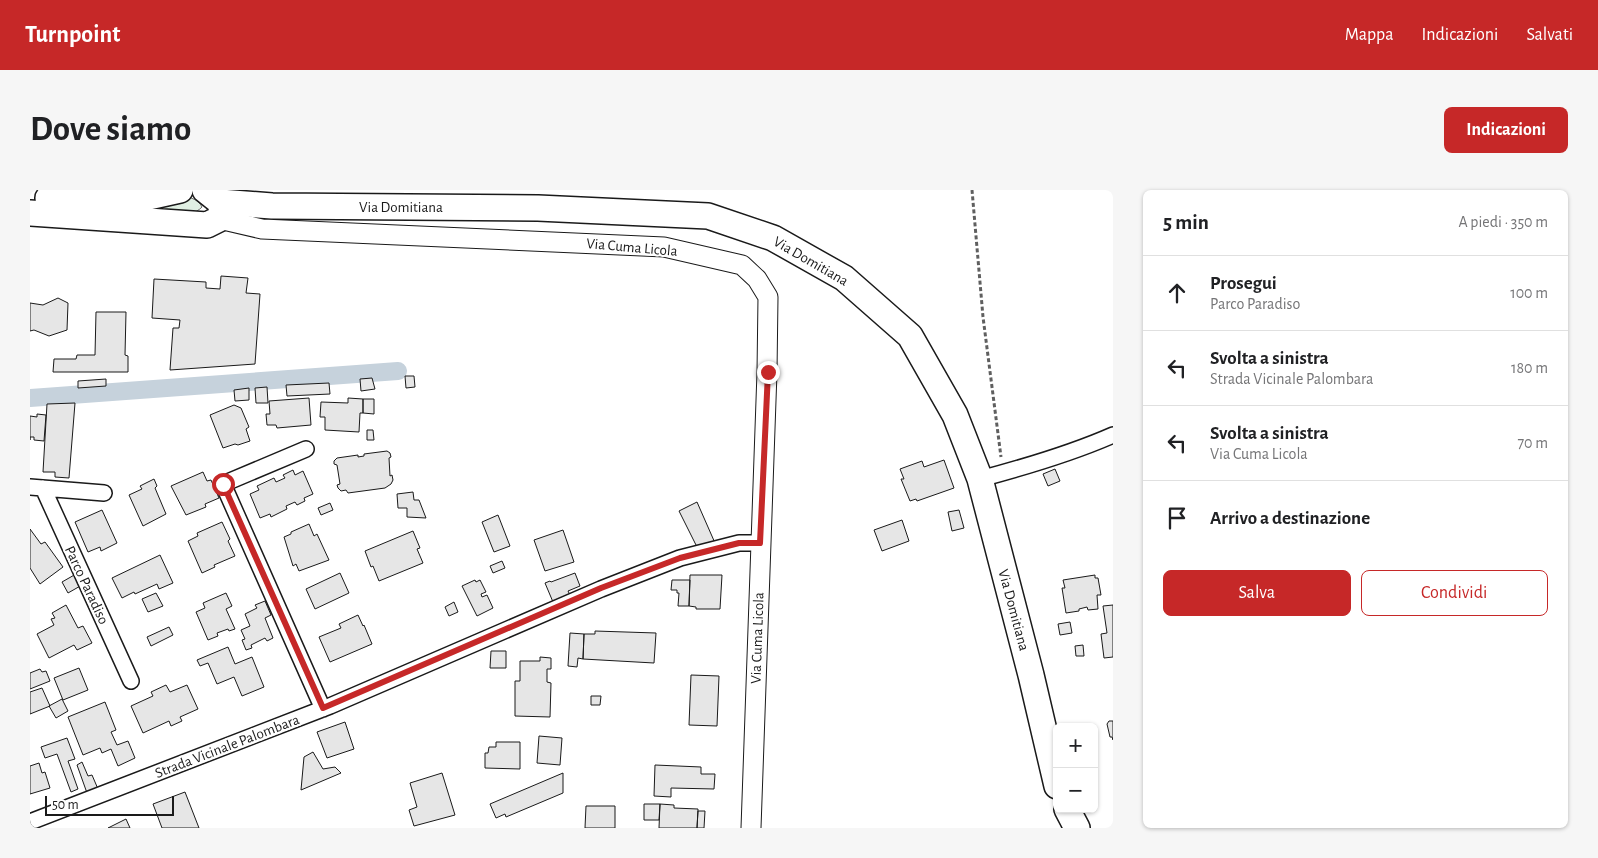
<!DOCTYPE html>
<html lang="it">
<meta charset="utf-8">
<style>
body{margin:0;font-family:"Alegreya Sans",sans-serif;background:#f6f6f6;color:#202124}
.controls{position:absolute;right:15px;bottom:15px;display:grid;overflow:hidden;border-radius:8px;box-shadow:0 1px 4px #0004}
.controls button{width:45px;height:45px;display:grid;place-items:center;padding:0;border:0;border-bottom:1px solid #e0e0e0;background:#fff;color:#202124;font:25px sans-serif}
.scale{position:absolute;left:15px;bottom:12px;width:129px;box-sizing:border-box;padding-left:5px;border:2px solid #1a1a1a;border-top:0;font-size:14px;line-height:18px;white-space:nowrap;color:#1a1a1a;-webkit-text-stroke:4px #fff;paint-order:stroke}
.stop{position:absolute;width:15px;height:15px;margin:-11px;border:4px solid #c62828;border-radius:50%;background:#fff}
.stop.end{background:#c62828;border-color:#fff;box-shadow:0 1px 5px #0008}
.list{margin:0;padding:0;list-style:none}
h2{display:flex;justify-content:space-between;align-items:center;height:65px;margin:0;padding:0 20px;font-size:21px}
h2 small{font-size:16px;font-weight:400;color:#757577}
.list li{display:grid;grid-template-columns:32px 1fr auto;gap:15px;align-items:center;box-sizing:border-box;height:75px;padding:0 20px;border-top:1px solid #e0e0e0}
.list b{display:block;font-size:19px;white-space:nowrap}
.list p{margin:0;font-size:16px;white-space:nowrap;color:#757577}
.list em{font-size:16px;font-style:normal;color:#757577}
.actions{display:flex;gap:10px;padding:15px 20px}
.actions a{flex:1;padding:11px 0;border:1px solid #c62828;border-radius:8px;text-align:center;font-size:18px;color:#c62828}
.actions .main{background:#c62828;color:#fff}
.icon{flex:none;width:28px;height:28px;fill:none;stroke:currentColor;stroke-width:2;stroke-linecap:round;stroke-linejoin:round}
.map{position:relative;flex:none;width:1083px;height:638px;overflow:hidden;border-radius:8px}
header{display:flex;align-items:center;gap:30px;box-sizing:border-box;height:70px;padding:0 25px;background:#c62828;color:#fff}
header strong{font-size:24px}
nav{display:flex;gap:28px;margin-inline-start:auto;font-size:18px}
.intro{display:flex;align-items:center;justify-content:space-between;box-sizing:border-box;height:120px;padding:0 30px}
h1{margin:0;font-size:35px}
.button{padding:12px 22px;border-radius:8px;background:#c62828;color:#fff;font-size:18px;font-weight:700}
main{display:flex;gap:30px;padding:0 30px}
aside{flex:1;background:#fff;border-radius:8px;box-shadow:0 1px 4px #0004}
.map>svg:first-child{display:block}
.green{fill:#e0efe3;stroke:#6a6a6a}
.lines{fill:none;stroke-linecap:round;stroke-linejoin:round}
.canal{stroke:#c6d2dc;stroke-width:18}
.building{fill:#e6e6e6;stroke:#1a1a1a}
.minor-casing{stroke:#1a1a1a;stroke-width:18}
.tertiary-casing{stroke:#1a1a1a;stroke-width:21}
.primary-casing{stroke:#1a1a1a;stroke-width:28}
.path{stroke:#5f5f5f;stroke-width:3;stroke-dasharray:4 2.5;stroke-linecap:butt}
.minor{stroke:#fff;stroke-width:15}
.tertiary{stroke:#fff;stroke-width:19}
.primary{stroke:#fff;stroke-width:25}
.route{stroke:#c62828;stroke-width:6}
.labels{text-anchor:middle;stroke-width:4;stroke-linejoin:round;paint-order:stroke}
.street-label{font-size:15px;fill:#1a1a1a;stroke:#fff}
</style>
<header>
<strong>Turnpoint</strong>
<nav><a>Mappa</a><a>Indicazioni</a><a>Salvati</a></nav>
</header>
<div class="intro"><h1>Dove siamo</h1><a class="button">Indicazioni</a></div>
<main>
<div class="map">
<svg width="1083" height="638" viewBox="0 0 1083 638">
<rect width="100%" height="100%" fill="#fff"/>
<path class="green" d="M154,6C161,8 168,9 172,17C159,31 135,21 119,17Z"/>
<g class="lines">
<path class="canal" d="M0,208L368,181"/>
</g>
<path class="building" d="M191,86L218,88L216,103L230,104L225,174L140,180L143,138H149L150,130L122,128L124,89L176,92V98L190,99Z
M28,108L38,113L37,140L19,146L4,140L0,141V113L13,115Z
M66,122H96L95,165L98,166V182H23L24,169H46L47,165H65Z
M375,186H384L385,197L376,198Z
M342,188L345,199L331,201L330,189Z
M76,189V196L48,198V191Z
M299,193L300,204L257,206L256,195Z
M237,197L238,213H226L225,198Z
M219,198V210L205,211L204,200Z
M279,208L281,235L247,238L246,235H237L236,224H240L239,211Z
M318,208L333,209V223H330L329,242L295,240V227H290L291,212L318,213Z
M333,209H344V224L333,223Z
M45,213L39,288L25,287V282H13L17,214Z
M204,215L211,218L219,237L216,239L220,251L208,255L205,254L193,258L180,225Z
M7,224L16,225L14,251L4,250V247H0V250V226L7,227Z
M337,240H343L344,250H337Z
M357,261L360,263L361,267L359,268L360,286L362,285L363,290L361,294L355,298L318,303L316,300L311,301L308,298L307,295L310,294L307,275L304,274V271L307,268L328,265V267L334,266V264Z
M914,270L924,298L887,311L886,309L880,311L871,289H874L870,279L892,271L894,277Z
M1025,279L1030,291L1018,296L1013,284Z
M263,280L265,285L273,281L283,304L274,308L275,311L267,315L265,312L256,316L257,319L241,327L240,324L230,328L220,304L229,300L227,296L244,288L246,292L255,288L253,285Z
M173,282L177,291L181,290L189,308L175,314L176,317L156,325L141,296Z
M124,289L127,296L125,298L136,324L113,336L99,305L112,299L110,296Z
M383,302L384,310H389L396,328L377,327V318H368L367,304Z
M667,312L685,353L668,359L649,321Z
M300,313L303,320L291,325L288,318Z
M72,320L87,353L71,361L70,357L58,362L45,332Z
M929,320L934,338L922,341L918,322Z
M468,325L480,356L464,362L452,332Z
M872,330L879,351L852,361L844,340Z
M192,332L200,349L198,351L205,366L184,375L185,377L172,383L158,351L168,346L167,343Z
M279,334L284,346L287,344L299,370L269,381L266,374L263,376L254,347L261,344V342Z
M0,339L11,354L15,352L33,377L10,394L0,378Z
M533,340L544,372L515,381L504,350Z
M383,341L390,358L387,359L393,373L349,391L343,376L341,377L335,361Z
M130,365L143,393L129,399L127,394L105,404L104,402L92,408L82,388Z
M472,371L475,378L463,383L460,376Z
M310,383L319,403L285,419L276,399Z
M545,383L550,396L538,401L540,405L523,412L515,393L520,391L521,392Z
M46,384L52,395L38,403L32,392Z
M660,385H692L690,419H666V417L659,416Z
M1065,385V388H1068L1071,405H1067L1068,419L1058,420L1057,417L1049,419V421L1036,423L1032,398H1035L1033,390Z
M445,390L446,392L450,390L456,402L451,404L452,407L457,405L463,418L447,426L432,396Z
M642,390H660L659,416H648L649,403H647V400H641Z
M126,403L133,416L118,422L112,409Z
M196,403L202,416L196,419L205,439L199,441L198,439L187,443L188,446L178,450L166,422L175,418L173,413Z
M235,411L241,425L235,428L243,448L237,451L235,448L221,455L222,458L216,460L212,450L215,449L211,440L220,436L215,424L227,418L225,415Z
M424,412L428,422L419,426L415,417Z
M36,415L48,438L53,436L62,453L47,460L44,455L19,468L7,444L24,435L21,429L25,428L22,423Z
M1083,415V467L1074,468L1071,444L1077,443L1073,416Z
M328,425L333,436L334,435L342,454L300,472L289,447L311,438L309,434Z
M1040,432L1042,443L1030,445L1028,434Z
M139,437L143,445L121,456L117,447Z
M565,441L626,443L624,473L553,469L554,444H565Z
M540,443L554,444L553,469L548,468L547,477L538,476Z
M1053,455L1054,466H1046L1045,456Z
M198,457L205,474L222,467L234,497L212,506L204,487L187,494L178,473L170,476L167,470Z
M461,461H476V478H460Z
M510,467L521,468V479H517V492L521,493L520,527L485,526V491H490V471H510Z
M49,478L58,500L33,510L24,488Z
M10,479L12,482L16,481L20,491L0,499V483Z
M661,485L689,486L687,536L659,535Z
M136,495L140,502L157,495L168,519L150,527L152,531L141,536L139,531L113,543L101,516L123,506L121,502Z
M12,498L20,516L0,524V502Z
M561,506H571L570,515H561Z
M32,509L38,521L26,528L19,516Z
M75,512L86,540L81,542L87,555L98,551L105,568L88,576L81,559L72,563L70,558L53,565L38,527Z
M1079,531H1083V550L1082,547H1080L1077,534Z
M315,532L324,559L297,568L287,542Z
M509,546L532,548L530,575L507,573Z
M37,548L45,569L38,571L48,599L41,602L27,564L15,568L11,557Z
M466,552H490V579L455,578V563H458L459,557H466Z
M283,562L293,579L305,577L311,583L271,600L274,567Z
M52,572L58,586L62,585L68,599L57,603L47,575Z
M9,573L12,583L15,582L20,598L0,604V576Z
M625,575L671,577V584H685L684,599L641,598V607L624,606Z
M412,583L425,625L384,636L379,620L387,617L380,593Z
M533,583V603L476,627L475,624L466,628L460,614Z
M155,602L169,638H132L123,614Z
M614,614H630L629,630H614Z
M630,614L644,615V618L668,619L667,638H629Z
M556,616H585V638H555Z
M668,621H675L674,638H667Z
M96,629L100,638H78Z"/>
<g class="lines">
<defs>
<path id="minor" d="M276,259L193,294L293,519
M950,289C995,277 1040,264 1083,245
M0,297L74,303
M13,298L101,491
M0,632L300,516L571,399L650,368L709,353H730"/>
<path id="tertiary" d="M189,29L232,39L634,57L712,75L727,89L738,107L737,182L721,638"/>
<path id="primary" d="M175,0L190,12L242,16L508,18L678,26L743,48L814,88L880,146L925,225L950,289L1001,485L1027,596
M18,8L105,10L150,0
M0,23L177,35L189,29L192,22L190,12
M1037,619L1047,638"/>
</defs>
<use href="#minor" class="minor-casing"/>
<use href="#tertiary" class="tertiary-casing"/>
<use href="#primary" class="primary-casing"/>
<path class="path" d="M942,0L953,127L971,267"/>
<use href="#minor" class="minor"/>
<use href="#tertiary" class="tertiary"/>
<use href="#primary" class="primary"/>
</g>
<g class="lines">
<path class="route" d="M193,294L293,518L571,398L650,368L709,353H730L738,182"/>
</g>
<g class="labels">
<g class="street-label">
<text x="371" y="22">Via Domitiana</text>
<text transform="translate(602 57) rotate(5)" y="5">Via Cuma Licola</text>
<text transform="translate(781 71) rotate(30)" y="5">Via Domitiana</text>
<text transform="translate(57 395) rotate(65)" y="5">Parco Paradiso</text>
<text transform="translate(984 420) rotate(75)" y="5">Via Domitiana</text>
<text transform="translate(727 448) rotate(-88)" y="5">Via Cuma Licola</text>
<text transform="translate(197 556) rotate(-21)" y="5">Strada Vicinale Palombara</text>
</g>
</g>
</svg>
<div class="controls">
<button>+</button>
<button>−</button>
</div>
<div class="scale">50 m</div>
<div class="stop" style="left:193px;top:294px"></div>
<div class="stop end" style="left:738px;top:182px"></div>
</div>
<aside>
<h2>5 min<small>A piedi · 350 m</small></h2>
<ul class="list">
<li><svg class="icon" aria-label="ahead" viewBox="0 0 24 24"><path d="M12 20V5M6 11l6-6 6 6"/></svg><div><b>Prosegui</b><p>Parco Paradiso</p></div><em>100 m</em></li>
<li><svg class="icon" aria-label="left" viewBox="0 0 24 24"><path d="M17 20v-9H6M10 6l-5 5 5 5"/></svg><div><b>Svolta a sinistra</b><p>Strada Vicinale Palombara</p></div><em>180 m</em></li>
<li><svg class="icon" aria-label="left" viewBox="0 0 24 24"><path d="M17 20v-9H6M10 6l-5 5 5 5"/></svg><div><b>Svolta a sinistra</b><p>Via Cuma Licola</p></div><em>70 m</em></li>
<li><svg class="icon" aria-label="arrive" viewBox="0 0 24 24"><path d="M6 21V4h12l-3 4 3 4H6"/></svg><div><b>Arrivo a destinazione</b></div></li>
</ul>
<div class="actions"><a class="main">Salva</a><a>Condividi</a></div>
</aside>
</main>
